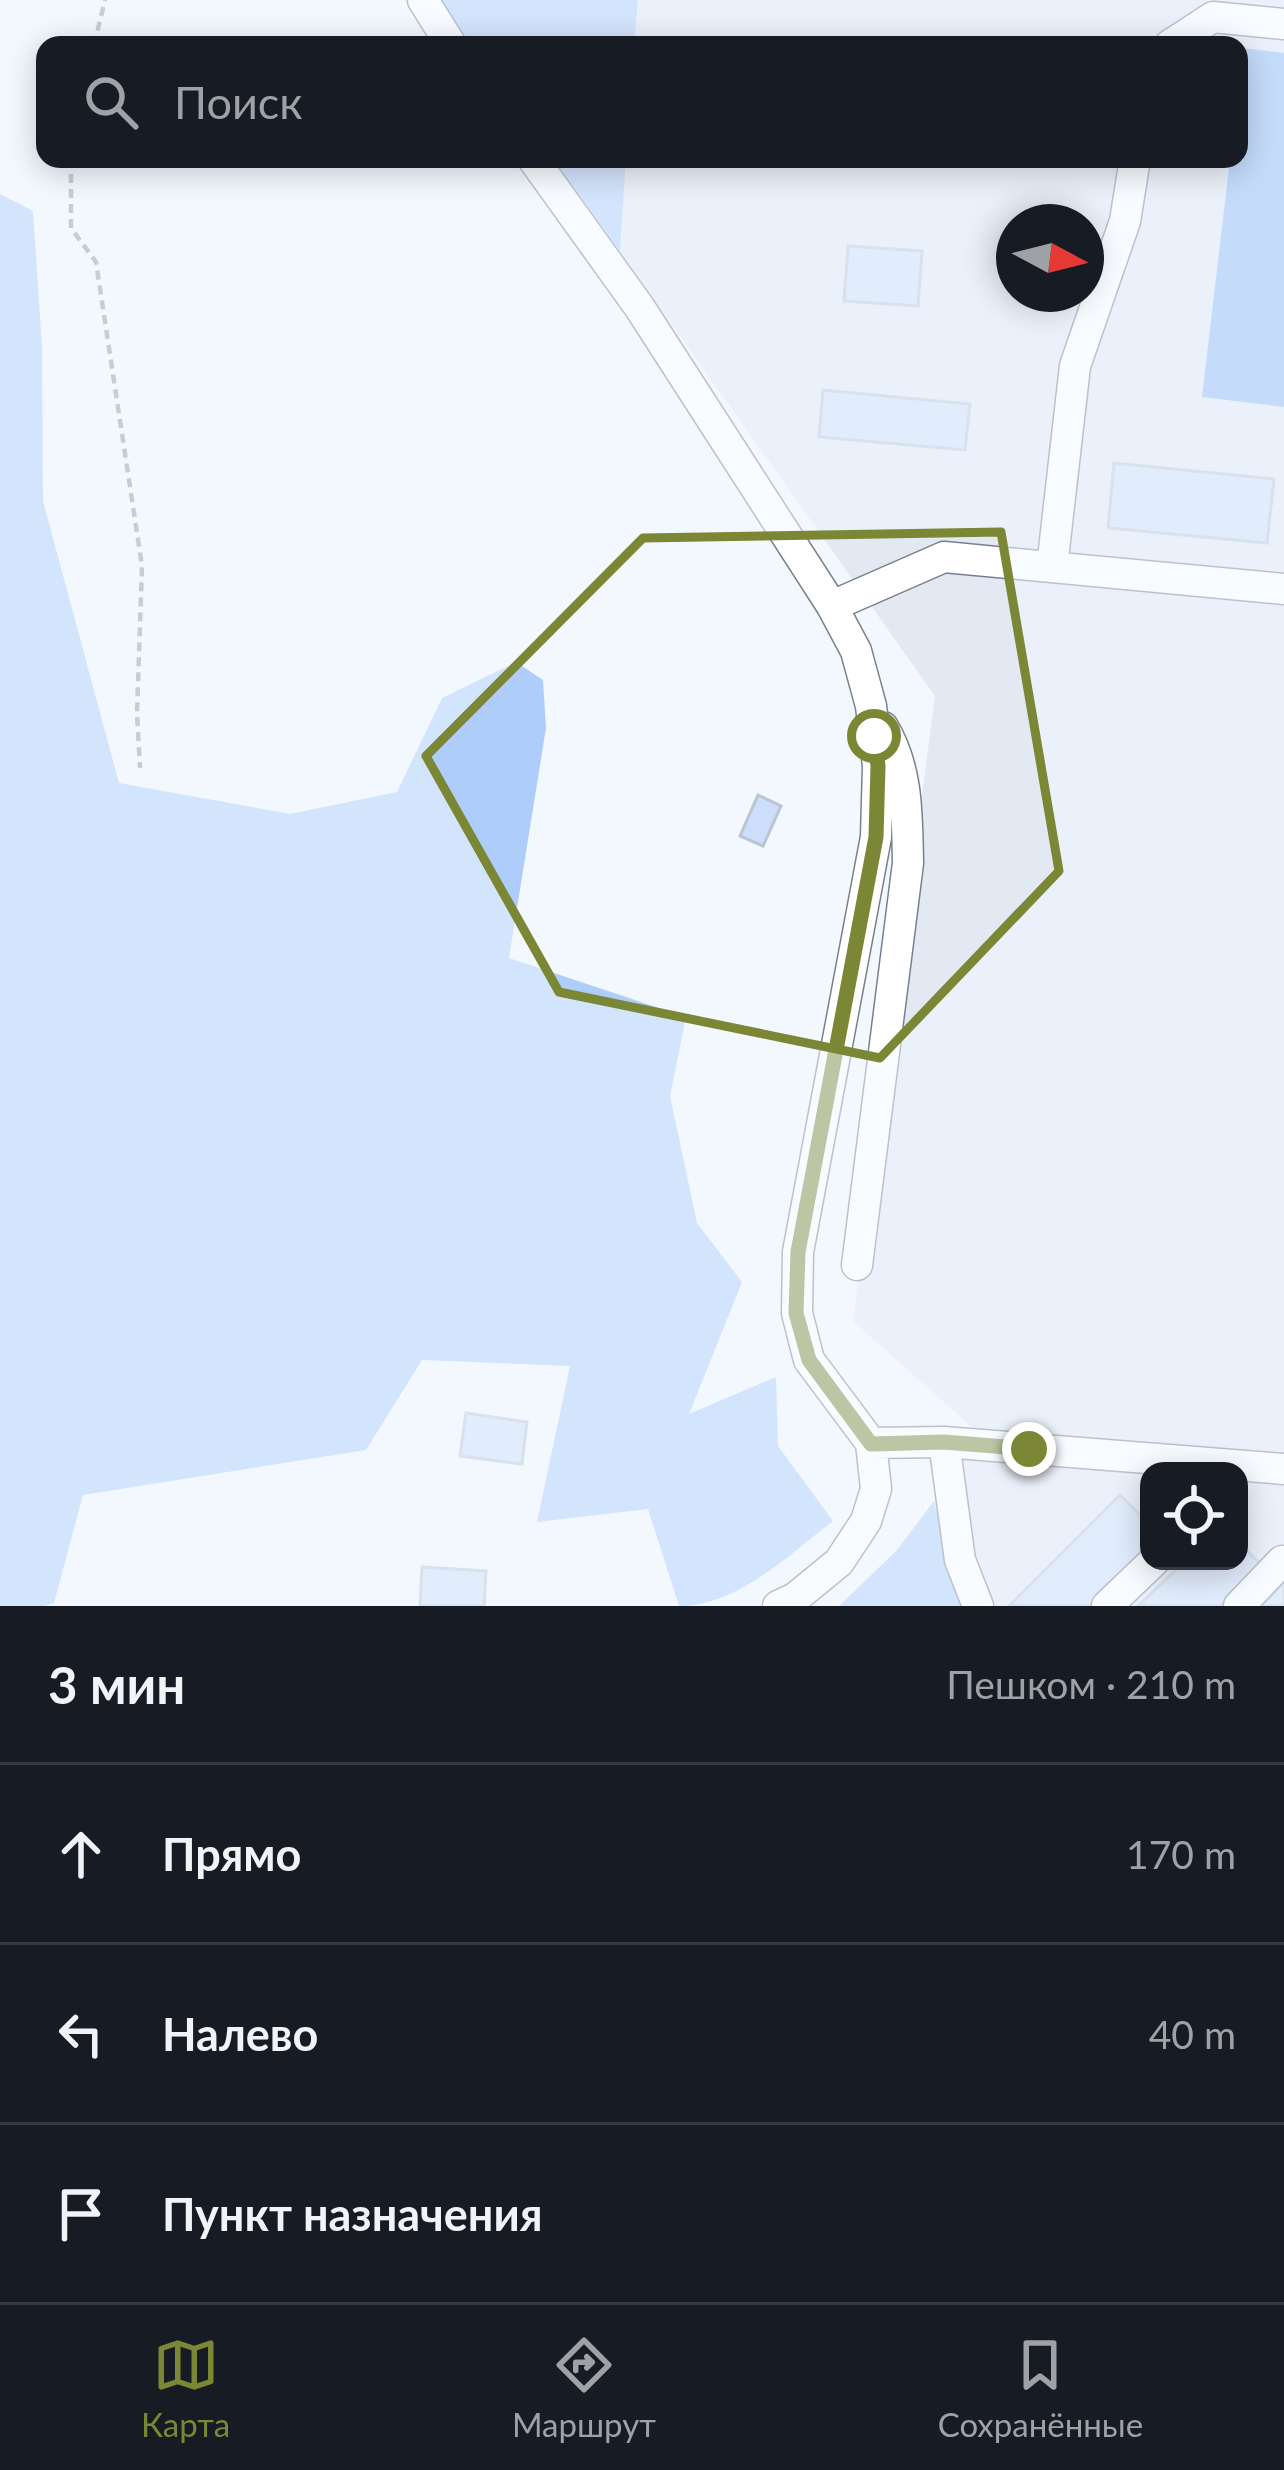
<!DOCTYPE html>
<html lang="ru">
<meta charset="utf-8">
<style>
body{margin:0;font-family:Lato,sans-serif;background:#242831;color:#f1f3f6}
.controls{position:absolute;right:36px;bottom:36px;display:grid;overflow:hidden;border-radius:24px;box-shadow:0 6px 30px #0003}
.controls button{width:108px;height:108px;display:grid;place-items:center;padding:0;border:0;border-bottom:3px solid #363941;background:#171b24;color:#f1f3f6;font:60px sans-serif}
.compass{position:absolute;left:996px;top:204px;width:108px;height:108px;border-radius:50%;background:#171b24;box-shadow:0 6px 30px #0003;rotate:97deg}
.stop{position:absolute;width:36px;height:36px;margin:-27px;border:9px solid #7b8735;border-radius:50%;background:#fff}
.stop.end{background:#7b8735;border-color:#fff;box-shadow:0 3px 12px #0008}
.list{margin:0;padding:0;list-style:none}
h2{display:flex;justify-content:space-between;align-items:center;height:156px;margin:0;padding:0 48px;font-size:51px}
h2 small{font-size:39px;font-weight:400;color:#9ea1a6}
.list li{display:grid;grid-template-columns:78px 1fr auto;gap:36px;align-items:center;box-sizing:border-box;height:180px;padding:0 48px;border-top:3px solid #363941}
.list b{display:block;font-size:45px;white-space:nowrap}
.list em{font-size:39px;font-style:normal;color:#9ea1a6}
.icon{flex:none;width:66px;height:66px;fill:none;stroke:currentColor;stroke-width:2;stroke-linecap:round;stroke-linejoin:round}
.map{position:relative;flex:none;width:1284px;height:1606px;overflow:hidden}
.search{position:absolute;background:#171b24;box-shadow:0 6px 30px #0003;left:36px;right:36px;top:36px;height:132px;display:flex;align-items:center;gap:30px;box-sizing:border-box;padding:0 42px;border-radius:24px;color:#9ea1a6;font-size:45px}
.sheet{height:696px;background:#171b24}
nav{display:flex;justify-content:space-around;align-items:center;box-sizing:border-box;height:168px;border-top:3px solid #363941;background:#171b24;font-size:33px;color:#9ea1a6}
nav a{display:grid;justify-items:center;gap:6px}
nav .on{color:#7b8735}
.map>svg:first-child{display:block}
.built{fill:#e3e9f3;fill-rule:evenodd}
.green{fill:#aecdfa}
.water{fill:#8cb9f8}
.building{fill:#ccdef9;stroke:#bac5d5;stroke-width:3}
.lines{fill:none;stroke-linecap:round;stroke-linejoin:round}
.minor-casing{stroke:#768190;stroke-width:33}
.path{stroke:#94999f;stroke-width:4.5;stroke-dasharray:9 6;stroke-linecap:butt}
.minor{stroke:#fff;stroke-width:30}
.route{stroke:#7b8735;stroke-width:15}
.marked{fill:none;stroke:#7b8735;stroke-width:9;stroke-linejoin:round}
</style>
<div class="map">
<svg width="1284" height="1606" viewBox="0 0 1284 1606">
<rect width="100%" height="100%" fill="#f3f8ff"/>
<path class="built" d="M638,0H1284V1606H961L934,1501L973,1428L853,1321L935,696L620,251L626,159H1239V45H634ZM1014,222H1086V294H1014ZM1149,1471H1239V1561H1149Z"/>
<path class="green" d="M438,0H638L634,45H471Z
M553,159H626L620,251Z
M0,194L33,211L42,347L43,501L119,783L290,814L397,792L442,698L516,662L543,680L546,728L509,958L686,1017L670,1096L697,1223L742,1282L689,1414L776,1377L778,1446L833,1521C789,1555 737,1606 679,1606L648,1509L537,1522L570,1366L422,1360L366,1450L83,1495L54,1603L45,1606H0Z
M934,1501L960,1606H839L897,1550Z"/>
<path class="water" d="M1243,48L1284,53V407L1202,397L1230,159H1239V85Z"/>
<path class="building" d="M1006,234L1014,236V263L1003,261Z
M848,246L922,251L918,306L844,301Z
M823,390L970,404L965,450L819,437Z
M1114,463L1274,479L1267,543L1108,528Z
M758,795L781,806L763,846L740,836Z
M466,1413L527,1422L522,1464L460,1456Z
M1120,1495L1149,1524V1546L1089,1606H1009Z
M1239,1542L1262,1566L1220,1606H1138L1185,1561H1239Z
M422,1567L486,1571L484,1606H420Z
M1284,1582V1606H1261Z"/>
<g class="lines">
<defs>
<path id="minor" d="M423,0L451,45
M1170,45L1213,17L1284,24
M533,159L640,308L832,606L856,651L871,706L878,766L876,837L798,1252L797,1313L809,1360L871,1443L876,1489L866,1521L839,1562L795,1598L778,1606
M1052,567L1075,366L1125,221L1135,159
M832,606L944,557L1284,589
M857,1265L908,863C907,815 908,768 883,727
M944,1442L1284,1469
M871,1443L944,1442L960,1560L978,1606
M1107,1606L1154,1561
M1239,1606L1282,1561"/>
</defs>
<use href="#minor" class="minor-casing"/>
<path class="path" d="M94,45L105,0
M71,159V228L96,262L142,566L137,713L140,768"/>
<use href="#minor" class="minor"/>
</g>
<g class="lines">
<path class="route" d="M874,736L878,766L876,837L798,1252L796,1313L809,1360L871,1444L944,1442L1029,1449"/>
</g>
<path d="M0 0H1284V1606H0ZM1001,532L1059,871L880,1058L559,992L426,756L643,538Z" fill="#f3f8ff" fill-opacity=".55" fill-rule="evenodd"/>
<path class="marked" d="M1001,532L1059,871L880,1058L559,992L426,756L643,538Z"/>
</svg>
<div class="controls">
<button><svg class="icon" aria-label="locate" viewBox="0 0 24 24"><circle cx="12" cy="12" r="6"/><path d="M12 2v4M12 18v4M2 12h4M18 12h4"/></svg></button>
</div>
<svg class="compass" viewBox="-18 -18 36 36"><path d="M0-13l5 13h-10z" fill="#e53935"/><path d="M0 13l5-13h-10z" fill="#9ea1a6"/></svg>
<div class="stop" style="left:874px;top:736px"></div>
<div class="stop end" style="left:1029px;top:1449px"></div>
<div class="search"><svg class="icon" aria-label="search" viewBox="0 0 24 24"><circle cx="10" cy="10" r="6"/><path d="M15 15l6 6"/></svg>Поиск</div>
</div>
<section class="sheet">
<h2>3 мин<small>Пешком · 210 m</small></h2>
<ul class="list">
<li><svg class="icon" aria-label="ahead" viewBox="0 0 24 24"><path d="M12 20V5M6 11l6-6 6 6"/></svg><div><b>Прямо</b></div><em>170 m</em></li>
<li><svg class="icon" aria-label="left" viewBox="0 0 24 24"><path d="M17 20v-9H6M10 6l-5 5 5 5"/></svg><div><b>Налево</b></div><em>40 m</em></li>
<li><svg class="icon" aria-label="arrive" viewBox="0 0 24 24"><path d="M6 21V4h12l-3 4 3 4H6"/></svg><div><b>Пункт назначения</b></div></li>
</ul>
</section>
<nav>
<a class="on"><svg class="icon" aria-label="map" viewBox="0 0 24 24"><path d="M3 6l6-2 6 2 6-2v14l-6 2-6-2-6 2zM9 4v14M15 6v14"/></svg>Карта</a>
<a><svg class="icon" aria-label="directions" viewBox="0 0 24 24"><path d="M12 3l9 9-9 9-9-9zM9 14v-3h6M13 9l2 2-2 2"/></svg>Маршрут</a>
<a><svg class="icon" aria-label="saved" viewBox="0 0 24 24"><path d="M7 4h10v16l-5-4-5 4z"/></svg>Сохранённые</a>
</nav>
